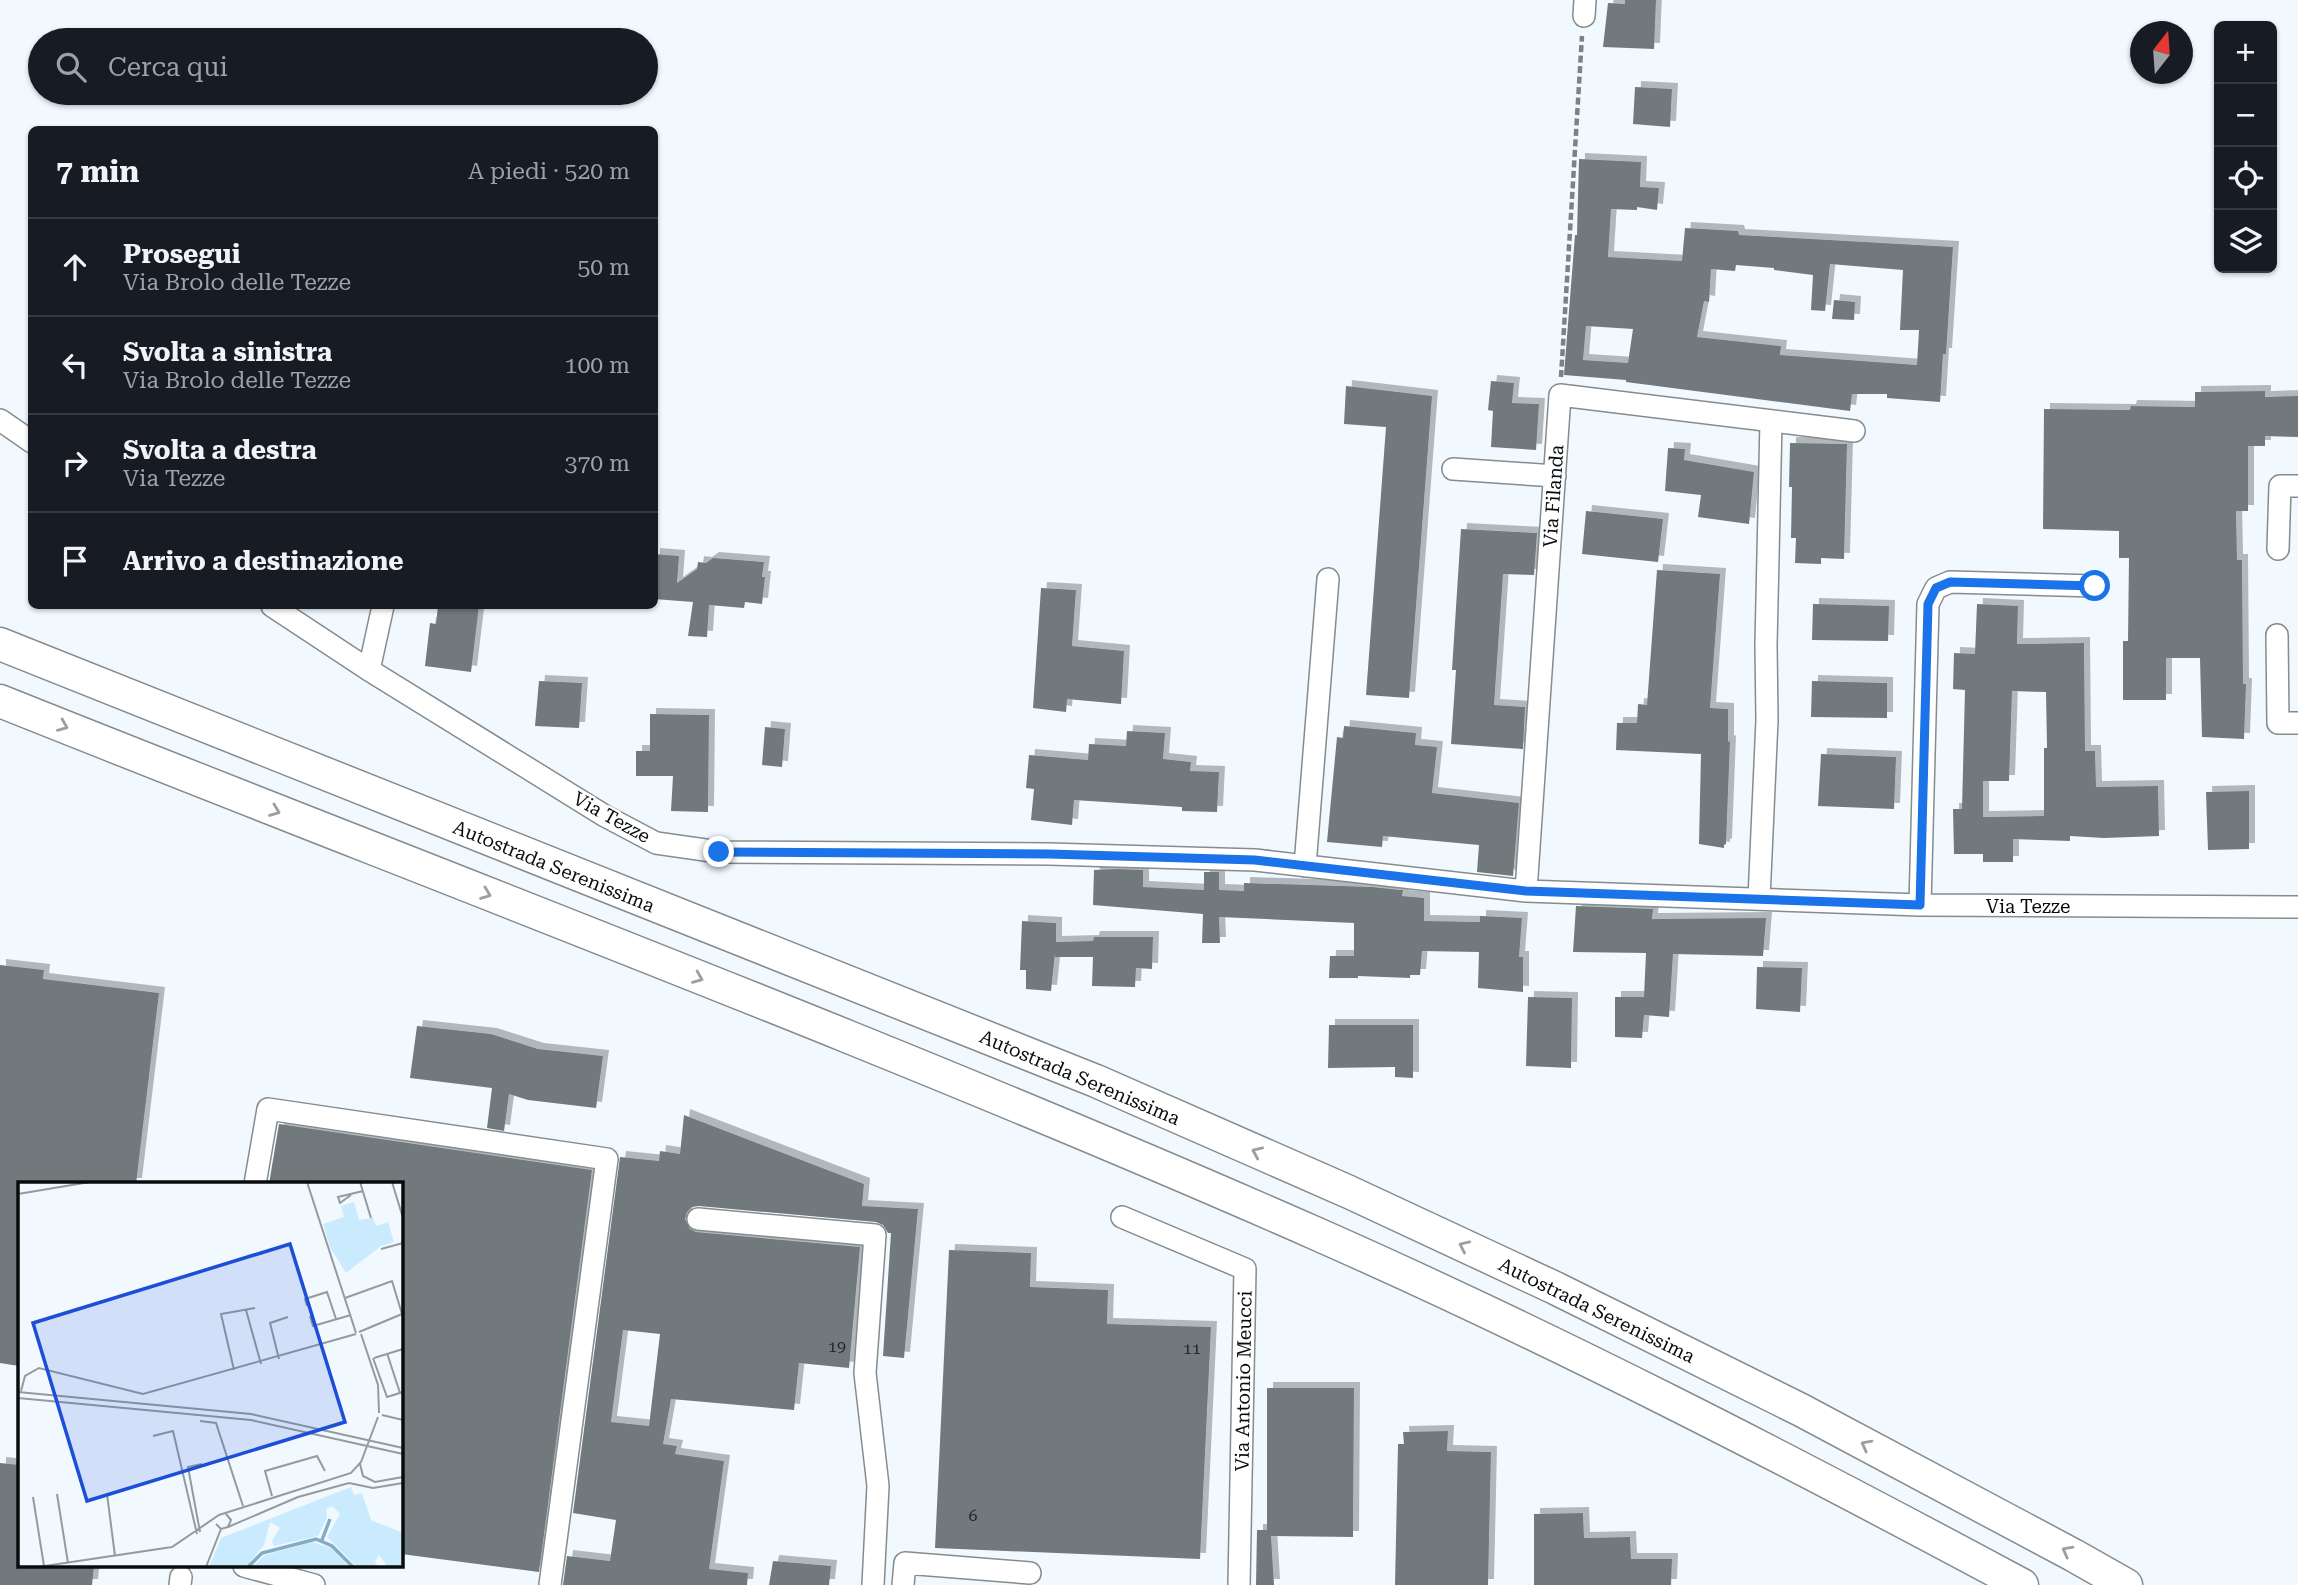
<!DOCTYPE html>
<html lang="it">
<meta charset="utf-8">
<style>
body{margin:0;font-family:"Roboto Serif",serif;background:#20242c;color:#f1f3f6}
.controls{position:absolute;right:21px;top:21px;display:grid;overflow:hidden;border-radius:10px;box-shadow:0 2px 5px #0004}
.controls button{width:63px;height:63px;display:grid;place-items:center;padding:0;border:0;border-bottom:2px solid #363941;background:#171b24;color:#f1f3f6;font:35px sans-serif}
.compass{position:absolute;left:2130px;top:21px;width:63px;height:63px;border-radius:50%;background:#171b24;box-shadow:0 2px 5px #0004;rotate:17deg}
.stop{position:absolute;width:21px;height:21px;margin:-16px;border:5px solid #1a73e8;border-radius:50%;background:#fff}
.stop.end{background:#1a73e8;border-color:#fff;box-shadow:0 2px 7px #0008}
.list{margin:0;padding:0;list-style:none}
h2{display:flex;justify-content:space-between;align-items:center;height:91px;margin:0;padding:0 28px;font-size:30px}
h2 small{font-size:23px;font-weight:400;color:#9ea1a6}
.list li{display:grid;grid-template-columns:46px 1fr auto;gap:21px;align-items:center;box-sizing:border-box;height:98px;padding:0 28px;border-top:2px solid #363941}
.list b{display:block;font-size:26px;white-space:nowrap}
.list p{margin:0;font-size:23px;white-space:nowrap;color:#9ea1a6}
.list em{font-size:23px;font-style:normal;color:#9ea1a6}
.icon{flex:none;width:38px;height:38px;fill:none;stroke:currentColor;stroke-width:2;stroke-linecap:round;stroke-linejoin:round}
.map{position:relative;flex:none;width:2298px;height:1585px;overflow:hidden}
.search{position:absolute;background:#171b24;box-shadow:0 2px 5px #0004;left:28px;top:28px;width:630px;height:77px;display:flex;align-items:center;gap:18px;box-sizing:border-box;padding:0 24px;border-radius:38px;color:#9ea1a6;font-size:26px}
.panel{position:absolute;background:#171b24;box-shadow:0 2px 5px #0004;left:28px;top:126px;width:630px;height:483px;border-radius:10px}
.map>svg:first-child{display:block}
.building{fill:#71797d;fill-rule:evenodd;filter:url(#shadow)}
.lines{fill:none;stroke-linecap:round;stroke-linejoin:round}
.minor-casing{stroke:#848c90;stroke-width:24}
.highway-casing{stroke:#848c90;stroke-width:35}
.path{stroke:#7c8184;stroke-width:4.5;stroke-dasharray:7 3.5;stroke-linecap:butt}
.minor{stroke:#fff;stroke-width:21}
.highway{stroke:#fff;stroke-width:32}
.oneway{stroke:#9d9e9e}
.route{stroke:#1a73e8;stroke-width:9}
.labels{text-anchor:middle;stroke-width:5;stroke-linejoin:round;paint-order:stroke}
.number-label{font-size:16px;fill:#232729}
.street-label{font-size:19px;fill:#090c0d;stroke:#fff}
.inset-river{fill:none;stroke:#83adc3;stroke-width:3.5}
.inset-road{fill:none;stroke:#949a9e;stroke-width:2}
.view{fill:#1d4ed8;fill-opacity:0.15;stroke:#1d4ed8;stroke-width:3.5}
.inset-edge{fill:none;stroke:#090c0d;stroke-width:3.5}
</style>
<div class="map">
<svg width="2298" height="1585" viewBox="0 0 2298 1585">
<defs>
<filter id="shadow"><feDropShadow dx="6" dy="-6" stdDeviation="0" flood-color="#0004"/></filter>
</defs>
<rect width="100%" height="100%" fill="#f1f9fe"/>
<path class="building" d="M1625,0H1656L1654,49L1603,47L1608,3L1625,4Z
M1635,87L1672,89L1670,127L1633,124Z
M1579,159L1641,162L1640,187L1659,188L1657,210L1637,207V210L1611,209L1608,257L1682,261L1685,228L1738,231L1739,235L1953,247L1946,354H1943L1940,402L1887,398V394H1852L1850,411L1626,382V380L1564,375L1575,235H1577ZM1830,264L1903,270L1900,330H1919L1917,365L1780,355L1781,346L1697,337L1704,301L1709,302L1711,269L1735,271L1736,265L1774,268V270L1813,275L1811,310L1825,311ZM1586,326L1633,329L1628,363L1583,360Z
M1834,300L1855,302L1854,320L1832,319Z
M1491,381L1514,383L1512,403L1539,404L1536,450L1491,447L1493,411L1488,410Z
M1346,386L1432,396L1409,698L1366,695L1386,427L1344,424Z
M2265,391V397L2298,396V437L2265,436V446H2248V511H2236L2237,560H2242L2243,684H2246L2244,739L2202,737L2200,658H2166V700H2123V641H2128L2129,558H2119V531L2043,529L2044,409L2130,410L2131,406L2195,407V392Z
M1790,443L1847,444L1844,559L1821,558V564L1795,563L1796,538H1791L1792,487H1789Z
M1668,448L1685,449L1684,460L1754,472L1749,524L1698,517L1701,495L1665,491Z
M1586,511L1663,519L1658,562L1582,554Z
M1461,529L1537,533L1534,575L1503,574L1494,705L1525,707L1523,749L1451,744L1456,670H1452Z
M654,554L679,556L677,583L697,569L698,562L706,563L713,558L764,562L762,577H765L762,604L745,602L744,608L709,605L707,637L688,636L693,602L654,599Z
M1657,570L1720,574L1710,708L1728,709V742L1730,741L1726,844L1724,845V848L1699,844L1701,754L1616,750L1617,723H1637L1638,704L1647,705Z
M1041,588L1076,590L1072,646L1124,651L1121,704L1067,699L1066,712L1033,708Z
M1813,604L1889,606L1888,641L1812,640Z
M1977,604L2018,606L2017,644L2084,643L2085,751H2095L2096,787L2158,786L2159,836L2104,838L2070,836V841L2013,839V862H1983V854H1954L1953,809H1962L1965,690L1953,689L1954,653L1975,654ZM2012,691L2046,692L2047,748H2044V816L1983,817V781H2009Z
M438,606H479L471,672L425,666L430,623L436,624Z
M539,681L582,683L579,728L535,726Z
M1812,681L1887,683V718L1811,717Z
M650,714L709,715L708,812L671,811L673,776H636V751H650Z
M1344,726L1416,733L1415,745L1437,747L1432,793L1519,803L1513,876L1477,872L1479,845L1383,836L1382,847L1327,842L1337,737L1343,738Z
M765,727L785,729L782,767L762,765Z
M1127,731L1165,733L1163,759L1191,762L1190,771L1219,772L1217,812L1182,811V807L1074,800L1072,825L1031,820L1034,789L1026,788L1029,755L1088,760L1089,744L1126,746Z
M1821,754L1896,757L1894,809L1818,806Z
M2249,791V849L2208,850L2206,792Z
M1116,869L1143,870V887L1204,890V872H1219V890L1244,891V883L1372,887L1400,890H1403L1402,896L1424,898V921L1480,922V916L1522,918L1519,957H1523V992L1478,988L1479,952L1422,951L1420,975H1410V978L1358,976V978H1329L1330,956H1354V923L1219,917L1220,943H1202L1203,914L1093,905L1094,870Z
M1576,906L1653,909L1652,919L1766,918L1763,956L1673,954L1669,1017L1644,1015L1642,1038L1615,1037V997H1644L1646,953L1573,952Z
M1022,921L1056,923V942L1093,941L1094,937H1153L1152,969L1136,968L1135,987L1092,986L1093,957H1055V953L1051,991L1026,989V970H1020Z
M0,965L44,970L43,979L159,993L136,1184H19V1366L0,1363Z
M1757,967L1802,968L1800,1012L1756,1009Z
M1528,997L1572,998L1571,1068L1526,1066Z
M1329,1025H1413V1078L1395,1077V1067L1328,1068Z
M417,1026L491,1034L538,1049L603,1056L596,1108L528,1100L509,1094L504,1131L487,1128L492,1088L410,1078Z
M684,1115L864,1184L862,1206L918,1209L904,1358L883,1356L891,1233H888L883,1225L876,1222L699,1206L692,1207L687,1212L685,1219L690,1229L696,1232L860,1247L849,1368L799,1363L794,1410L671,1399L663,1444L677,1446L675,1454L724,1461L709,1569L748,1573L747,1585H563L567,1556L610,1561L616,1520L573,1513L620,1157L659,1161L660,1151L680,1154ZM623,1330L660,1334L649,1426L611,1422Z
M279,1124L592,1170L539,1572L401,1554V1184H269Z
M949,1250L1031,1253L1030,1287L1108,1290L1107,1324L1211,1327L1200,1559L935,1548Z
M1267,1388H1354L1353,1537L1271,1536L1274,1585H1256L1257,1530H1267Z
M1448,1431L1447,1451L1491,1452L1488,1585H1395L1398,1444H1404L1403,1432Z
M0,1463L19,1465V1566H94L92,1585H0Z
M1583,1513L1584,1538L1630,1537L1631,1559H1672L1671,1585H1534V1514Z
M773,1561L831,1566L829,1585H769Z"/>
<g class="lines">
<defs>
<path id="minor" d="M1584,16L1585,0
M0,420L32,442
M1453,469L1555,476
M2278,549L2280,486H2298
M272,606L369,670L605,816L656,843L719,852L1049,854L1255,860L1526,891L1920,905L2298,907
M2277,635L2278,723H2298
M369,670L383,606
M1305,866L1328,579
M1526,891L1560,395L1854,431
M1759,899L1767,720L1766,645L1771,421
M1920,905L1928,604L1936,588L1950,582L2095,586
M255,1184L268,1109L607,1159L550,1585
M1122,1217L1245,1269L1239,1585
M698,1219L875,1235L865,1373L878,1486L873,1585
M244,1566L314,1585
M180,1585L181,1577
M903,1585L905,1563L1030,1573"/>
<path id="highway" d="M0,644L1096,1081L1349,1192L1555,1288L1801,1410L2073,1555L2126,1585
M0,701C440,877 884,1043 1317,1234C1557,1340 1791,1461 2022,1585"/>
</defs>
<use href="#minor" class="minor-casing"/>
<use href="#highway" class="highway-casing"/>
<path class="path" d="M1561,377L1582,36"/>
<use href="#minor" class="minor"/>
<use href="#highway" class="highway"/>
</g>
<defs><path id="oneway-chevron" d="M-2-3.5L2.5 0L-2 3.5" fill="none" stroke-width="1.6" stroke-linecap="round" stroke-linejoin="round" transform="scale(1.75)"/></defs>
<g class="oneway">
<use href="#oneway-chevron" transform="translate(63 726) rotate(22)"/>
<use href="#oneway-chevron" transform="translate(275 811) rotate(21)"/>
<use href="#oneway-chevron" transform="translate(486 894) rotate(21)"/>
<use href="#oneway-chevron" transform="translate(698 978) rotate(22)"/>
<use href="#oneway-chevron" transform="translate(1257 1152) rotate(-156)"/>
<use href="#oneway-chevron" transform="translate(1464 1246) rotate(-155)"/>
<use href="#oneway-chevron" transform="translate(1866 1445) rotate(-152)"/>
<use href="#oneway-chevron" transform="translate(2067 1551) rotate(-152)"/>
</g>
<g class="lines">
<path class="route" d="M719,852L1049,854L1255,860L1526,891L1920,905L1928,604L1936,588L1950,582L2095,586"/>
</g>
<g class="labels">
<g class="number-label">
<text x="837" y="1352">19</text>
<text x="1192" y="1354">11</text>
<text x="973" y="1521">6</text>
</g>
<g class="street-label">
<text transform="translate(1553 496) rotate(-86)" y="7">Via Filanda</text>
<text transform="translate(612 817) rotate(29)" y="7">Via Tezze</text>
<text transform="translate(554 866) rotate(22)" y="7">Autostrada Serenissima</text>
<text x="2028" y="913">Via Tezze</text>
<text transform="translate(1080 1077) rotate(23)" y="7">Autostrada Serenissima</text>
<text transform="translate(1597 1310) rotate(26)" y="7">Autostrada Serenissima</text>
<text transform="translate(1243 1381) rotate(-89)" y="7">Via Antonio Meucci</text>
</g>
</g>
<g transform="translate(18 1182)">
<rect width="385" height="385" fill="#f1f9fe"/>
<path d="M336,20L341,38L355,36L358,44L370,40L376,60L363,64L328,91L312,65L305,42L326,35L323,24ZM333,305L336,313L344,311L353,338L385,351V385L369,384L361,373L357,380L360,385H339L309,355L322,332L314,324L308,327L309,336L300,354L256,364L254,359L262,346L252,340L246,363L228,385H191L203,356ZM294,360L313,366L331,385H234L247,373Z" fill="#caebfd"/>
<path class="inset-river" d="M304,358L312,337M230,385L244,371L298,357L314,364L335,385"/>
<path class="inset-road" d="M289,0L338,151M342,0L353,36M374,0L385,36M0,12L72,0M333,13L322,21L320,15L345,9M363,67L385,61M327,116L374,99L384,132M289,124L287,117L309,110L318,137M228,128L243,182M292,134L295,144L333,133M341,150L384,132M343,152L360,203L361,231M369,171L382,211M355,176L369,215L385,210M356,176L385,167M261,177L252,141L270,135M216,188L203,132L237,126M3,209L7,194L21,186L125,212L338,152M0,210L233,232L385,266M0,216L233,238L385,272M364,233L385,238M182,239L198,241L225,324M135,254L155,249L179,352M342,282L345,294L357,300L385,295M39,312L50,381M89,312L97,374M254,314L247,289L299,274L307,289M15,315L26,384M198,342L203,347L210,345L213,338L208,332M210,345L280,315L331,301L355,306L385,301M182,350L170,285L184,282M20,385L154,365L201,333L333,291L343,280L360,235M188,385L203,347"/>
<path class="view" d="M272,62L327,240L69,319L15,141Z"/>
<rect width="385" height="385" class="inset-edge"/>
</g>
</svg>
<div class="controls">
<button>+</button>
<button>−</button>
<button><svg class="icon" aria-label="locate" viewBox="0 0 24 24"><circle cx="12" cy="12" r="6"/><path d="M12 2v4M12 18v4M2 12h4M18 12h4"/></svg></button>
<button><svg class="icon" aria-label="layers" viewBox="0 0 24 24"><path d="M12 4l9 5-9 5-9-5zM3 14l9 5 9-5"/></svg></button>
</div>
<svg class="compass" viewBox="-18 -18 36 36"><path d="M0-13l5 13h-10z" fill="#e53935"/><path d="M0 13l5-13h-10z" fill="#9ea1a6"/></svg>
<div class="stop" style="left:2095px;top:586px"></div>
<div class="stop end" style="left:719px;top:852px"></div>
<div class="search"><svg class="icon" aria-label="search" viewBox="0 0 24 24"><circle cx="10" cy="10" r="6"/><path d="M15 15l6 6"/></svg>Cerca qui</div>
<section class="panel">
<h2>7 min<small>A piedi · 520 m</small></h2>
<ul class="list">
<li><svg class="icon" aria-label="ahead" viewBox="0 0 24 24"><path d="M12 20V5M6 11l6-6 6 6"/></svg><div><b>Prosegui</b><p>Via Brolo delle Tezze</p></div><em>50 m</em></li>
<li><svg class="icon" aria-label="left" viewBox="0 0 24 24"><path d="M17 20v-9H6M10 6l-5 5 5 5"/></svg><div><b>Svolta a sinistra</b><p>Via Brolo delle Tezze</p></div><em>100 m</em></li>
<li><svg class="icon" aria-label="right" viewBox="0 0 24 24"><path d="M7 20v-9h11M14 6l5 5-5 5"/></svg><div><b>Svolta a destra</b><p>Via Tezze</p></div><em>370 m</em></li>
<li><svg class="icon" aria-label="arrive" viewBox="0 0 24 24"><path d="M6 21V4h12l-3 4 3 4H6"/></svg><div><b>Arrivo a destinazione</b></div></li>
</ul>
</section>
</div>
